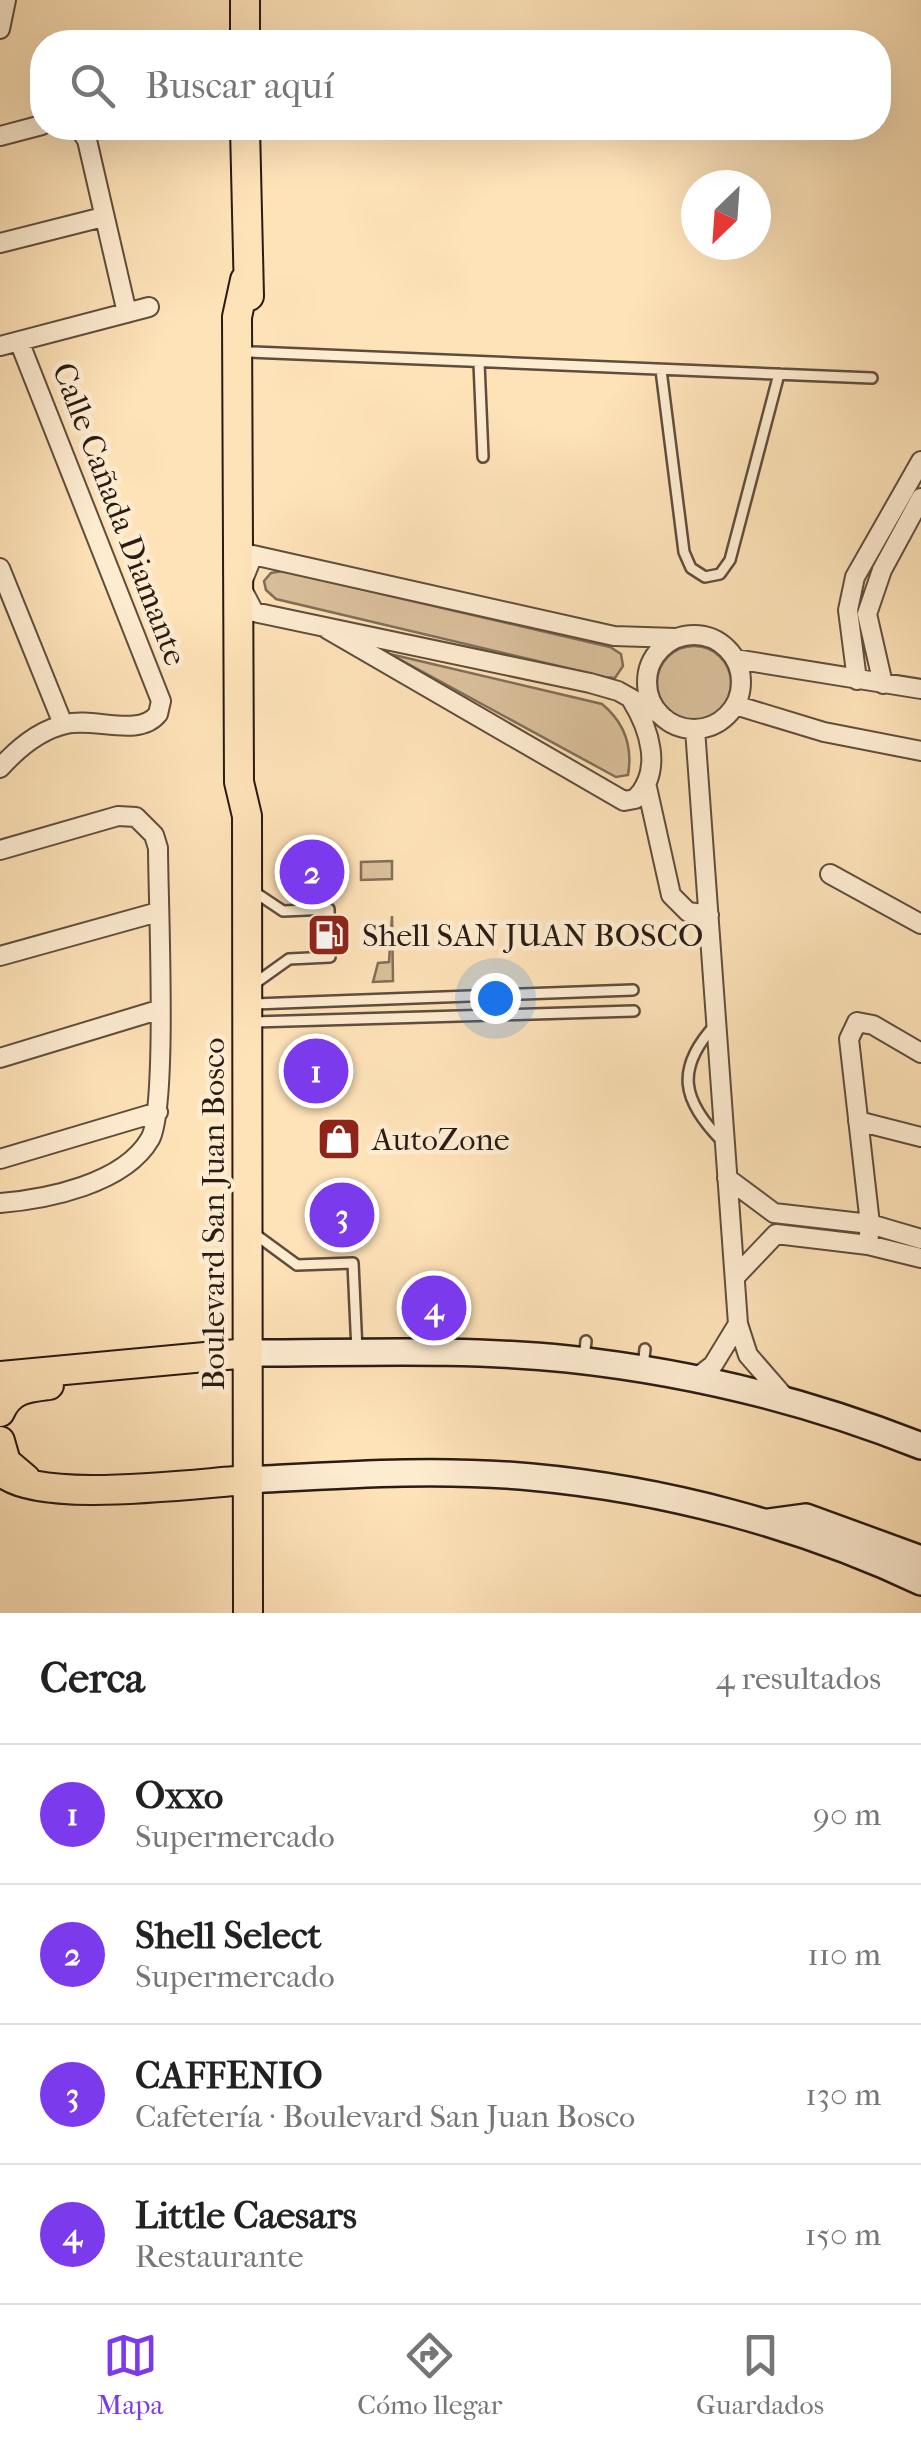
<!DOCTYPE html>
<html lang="es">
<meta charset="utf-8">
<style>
body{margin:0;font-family:"IM FELL French Canon",serif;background:#f6f6f6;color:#222}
.compass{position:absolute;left:681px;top:170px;width:90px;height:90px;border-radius:50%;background:#fff;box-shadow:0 10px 40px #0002;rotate:205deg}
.you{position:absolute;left:495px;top:998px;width:35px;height:35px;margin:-25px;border:8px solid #fff;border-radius:50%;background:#1a73e8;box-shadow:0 0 0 15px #1a73e833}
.badge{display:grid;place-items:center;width:65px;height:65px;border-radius:50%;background:#7c3aed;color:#fff;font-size:32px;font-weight:700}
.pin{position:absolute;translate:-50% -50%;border:5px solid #fff;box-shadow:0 2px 10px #0006}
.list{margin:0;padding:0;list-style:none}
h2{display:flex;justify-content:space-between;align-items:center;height:130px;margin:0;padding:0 40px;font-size:42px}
h2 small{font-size:32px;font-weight:400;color:#767676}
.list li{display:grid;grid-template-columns:65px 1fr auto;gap:30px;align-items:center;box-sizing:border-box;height:140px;padding:0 40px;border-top:2px solid #e0e0e0}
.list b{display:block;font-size:38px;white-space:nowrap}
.list p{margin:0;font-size:32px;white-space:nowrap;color:#767676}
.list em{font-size:32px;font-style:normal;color:#767676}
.icon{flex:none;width:55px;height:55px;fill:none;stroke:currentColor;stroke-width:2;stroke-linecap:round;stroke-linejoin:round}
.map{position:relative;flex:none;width:921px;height:1613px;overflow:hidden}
.search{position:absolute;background:#fff;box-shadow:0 10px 40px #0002;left:30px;right:30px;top:30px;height:110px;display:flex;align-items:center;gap:25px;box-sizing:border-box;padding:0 35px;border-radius:40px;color:#767676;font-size:38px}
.sheet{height:690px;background:#fff}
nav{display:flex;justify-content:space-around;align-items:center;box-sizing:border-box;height:140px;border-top:2px solid #e0e0e0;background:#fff;font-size:28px;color:#767676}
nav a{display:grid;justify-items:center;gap:5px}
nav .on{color:#7c3aed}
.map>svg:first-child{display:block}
.green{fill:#dac09c;stroke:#826e58;stroke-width:2.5}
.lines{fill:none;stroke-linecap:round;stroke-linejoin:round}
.lane-casing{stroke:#5f4d3c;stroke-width:14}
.street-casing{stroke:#5f4d3c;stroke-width:22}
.secondary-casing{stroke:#2a1b13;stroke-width:30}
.primary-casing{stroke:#2a1b13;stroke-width:32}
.lane{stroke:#feecd1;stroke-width:9}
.street{stroke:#feecd1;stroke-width:18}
.secondary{stroke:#feecd1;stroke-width:25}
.primary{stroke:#fee2b8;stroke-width:28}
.labels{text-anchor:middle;stroke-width:9;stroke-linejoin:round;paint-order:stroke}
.street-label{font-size:32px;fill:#2a1b13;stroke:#feecd1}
.poi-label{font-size:32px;fill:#2a1b13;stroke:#feecd1;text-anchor:start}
</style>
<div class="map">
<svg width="921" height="1613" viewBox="0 0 921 1613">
<rect width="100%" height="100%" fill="#fee2b8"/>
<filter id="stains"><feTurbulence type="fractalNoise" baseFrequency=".002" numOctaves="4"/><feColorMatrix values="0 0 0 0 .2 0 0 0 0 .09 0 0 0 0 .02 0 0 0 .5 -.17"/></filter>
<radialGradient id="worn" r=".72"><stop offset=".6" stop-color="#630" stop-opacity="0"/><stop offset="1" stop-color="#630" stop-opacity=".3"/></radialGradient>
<path class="green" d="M283,571L610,647L621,654L623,666L615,678L605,677L276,599L266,590L264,581L271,573Z
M657 683a37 37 0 1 1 74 0a37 37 0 1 1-74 0Z
M390,654L602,704C625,723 633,746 628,775L616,777Z
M392,861V879L361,880V862Z
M392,916L393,981L373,982L378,963L389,962Z"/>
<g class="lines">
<defs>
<path id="lane" d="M251,352L872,378
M479,363L483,457
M661,370L684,552L691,568L705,577L720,574L730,560L779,374
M253,891L283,911L329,909L330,957L289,959L254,984
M251,1004L633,990
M252,1022L634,1011
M716,1024C674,1069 682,1101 723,1142
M256,1235L297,1265L353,1263L357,1351
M584,1359L586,1341
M643,1367L645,1349"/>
<path id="street" d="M0,29L6,0
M79,128L87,140L127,313
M0,136L42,125
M0,243L103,217
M0,346L149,307
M0,568L63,724
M243,580L253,555L614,636L676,638
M243,591L254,612L590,683L618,691L661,715
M327,629L624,801L635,799C664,771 649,728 631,699
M647 682a47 47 0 1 1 94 0a47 47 0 1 1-94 0Z
M735,659L921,689
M857,680L848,610L855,577L921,461
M883,684L867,614L882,570L921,498
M735,705L824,732L921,751
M695,729L738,1324L748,1355L787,1400
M0,768C18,748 39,730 66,724C94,717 139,738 158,714L161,701L19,341
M646,783L671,895L688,912L709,915
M0,850L118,816L136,817L154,835L158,848C158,898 168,1108 150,1139C124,1184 47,1199 0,1203
M830,874L921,924
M0,956L158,912
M857,1022L849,1039L870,1224L868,1245
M857,1022L873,1025L921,1053
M0,1058L158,1010
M858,1121L921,1137
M0,1159L158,1112
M727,1178L774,1213L870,1224L921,1239
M737,1275L776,1234L868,1245L921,1258
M695,1379L713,1365L738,1324"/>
<path id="secondary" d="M248,1353C354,1353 462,1348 568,1359C689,1372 808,1401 921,1446
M248,1480C342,1475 436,1468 531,1477C662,1489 801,1525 921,1582
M769,1522L806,1517L921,1559"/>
<path id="primary" d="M245,0V42
M245,128L249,296
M245,280L237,317L239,782L247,816L248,1613
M0,1376L248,1353
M0,1412C10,1389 26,1388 49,1385
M0,1441L6,1462L26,1479
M0,1470C32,1506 197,1483 248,1480"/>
</defs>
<use href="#lane" class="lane-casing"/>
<use href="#street" class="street-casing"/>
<use href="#secondary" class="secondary-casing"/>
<use href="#primary" class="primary-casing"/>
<use href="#lane" class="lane"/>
<use href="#street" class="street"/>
<use href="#secondary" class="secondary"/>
<use href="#primary" class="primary"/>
</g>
<defs>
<symbol id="fuel-square" viewBox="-11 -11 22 22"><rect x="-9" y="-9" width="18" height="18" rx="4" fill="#8f2418" stroke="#feecd1"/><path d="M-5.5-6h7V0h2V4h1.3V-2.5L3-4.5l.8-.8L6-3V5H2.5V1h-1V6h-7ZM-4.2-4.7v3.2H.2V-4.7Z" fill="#fff"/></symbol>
<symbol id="shop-square" viewBox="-11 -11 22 22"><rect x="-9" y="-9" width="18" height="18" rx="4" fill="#8f2418" stroke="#feecd1"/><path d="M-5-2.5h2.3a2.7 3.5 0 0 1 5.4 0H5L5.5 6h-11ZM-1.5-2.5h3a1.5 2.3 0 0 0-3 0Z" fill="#fff"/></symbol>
</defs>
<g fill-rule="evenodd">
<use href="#fuel-square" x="304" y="910" width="50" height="50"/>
<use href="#shop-square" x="314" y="1114" width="50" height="50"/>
</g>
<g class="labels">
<g class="street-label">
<text transform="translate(120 514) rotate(69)" y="11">Calle Cañada Diamante</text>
<text transform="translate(213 1214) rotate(-90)" y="11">Boulevard San Juan Bosco</text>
</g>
<g class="poi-label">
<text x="362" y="946">Shell SAN JUAN BOSCO</text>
<text x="372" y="1150">AutoZone</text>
</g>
</g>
<rect width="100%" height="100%" filter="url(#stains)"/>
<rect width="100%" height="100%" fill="url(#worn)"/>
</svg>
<svg class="compass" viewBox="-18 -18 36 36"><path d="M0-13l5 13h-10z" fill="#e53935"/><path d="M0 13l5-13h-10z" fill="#767676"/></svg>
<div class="you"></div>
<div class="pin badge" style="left:316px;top:1071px">1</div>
<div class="pin badge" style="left:312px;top:872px">2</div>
<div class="pin badge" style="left:342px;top:1215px">3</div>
<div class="pin badge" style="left:434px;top:1308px">4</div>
<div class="search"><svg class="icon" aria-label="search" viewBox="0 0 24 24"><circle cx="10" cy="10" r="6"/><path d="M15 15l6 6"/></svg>Buscar aquí</div>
</div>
<section class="sheet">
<h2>Cerca<small>4 resultados</small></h2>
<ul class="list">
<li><span class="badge">1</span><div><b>Oxxo</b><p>Supermercado</p></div><em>90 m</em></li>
<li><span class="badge">2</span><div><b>Shell Select</b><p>Supermercado</p></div><em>110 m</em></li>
<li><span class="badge">3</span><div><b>CAFFENIO</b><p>Cafetería · Boulevard San Juan Bosco</p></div><em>130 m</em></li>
<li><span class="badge">4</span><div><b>Little Caesars</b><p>Restaurante</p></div><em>150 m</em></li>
</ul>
</section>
<nav>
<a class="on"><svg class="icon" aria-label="map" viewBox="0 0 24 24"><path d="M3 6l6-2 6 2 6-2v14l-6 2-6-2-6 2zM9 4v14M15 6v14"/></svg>Mapa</a>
<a><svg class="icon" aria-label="directions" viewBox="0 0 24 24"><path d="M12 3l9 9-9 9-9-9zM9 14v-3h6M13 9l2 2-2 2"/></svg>Cómo llegar</a>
<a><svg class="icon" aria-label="saved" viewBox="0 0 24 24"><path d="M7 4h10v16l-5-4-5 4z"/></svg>Guardados</a>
</nav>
